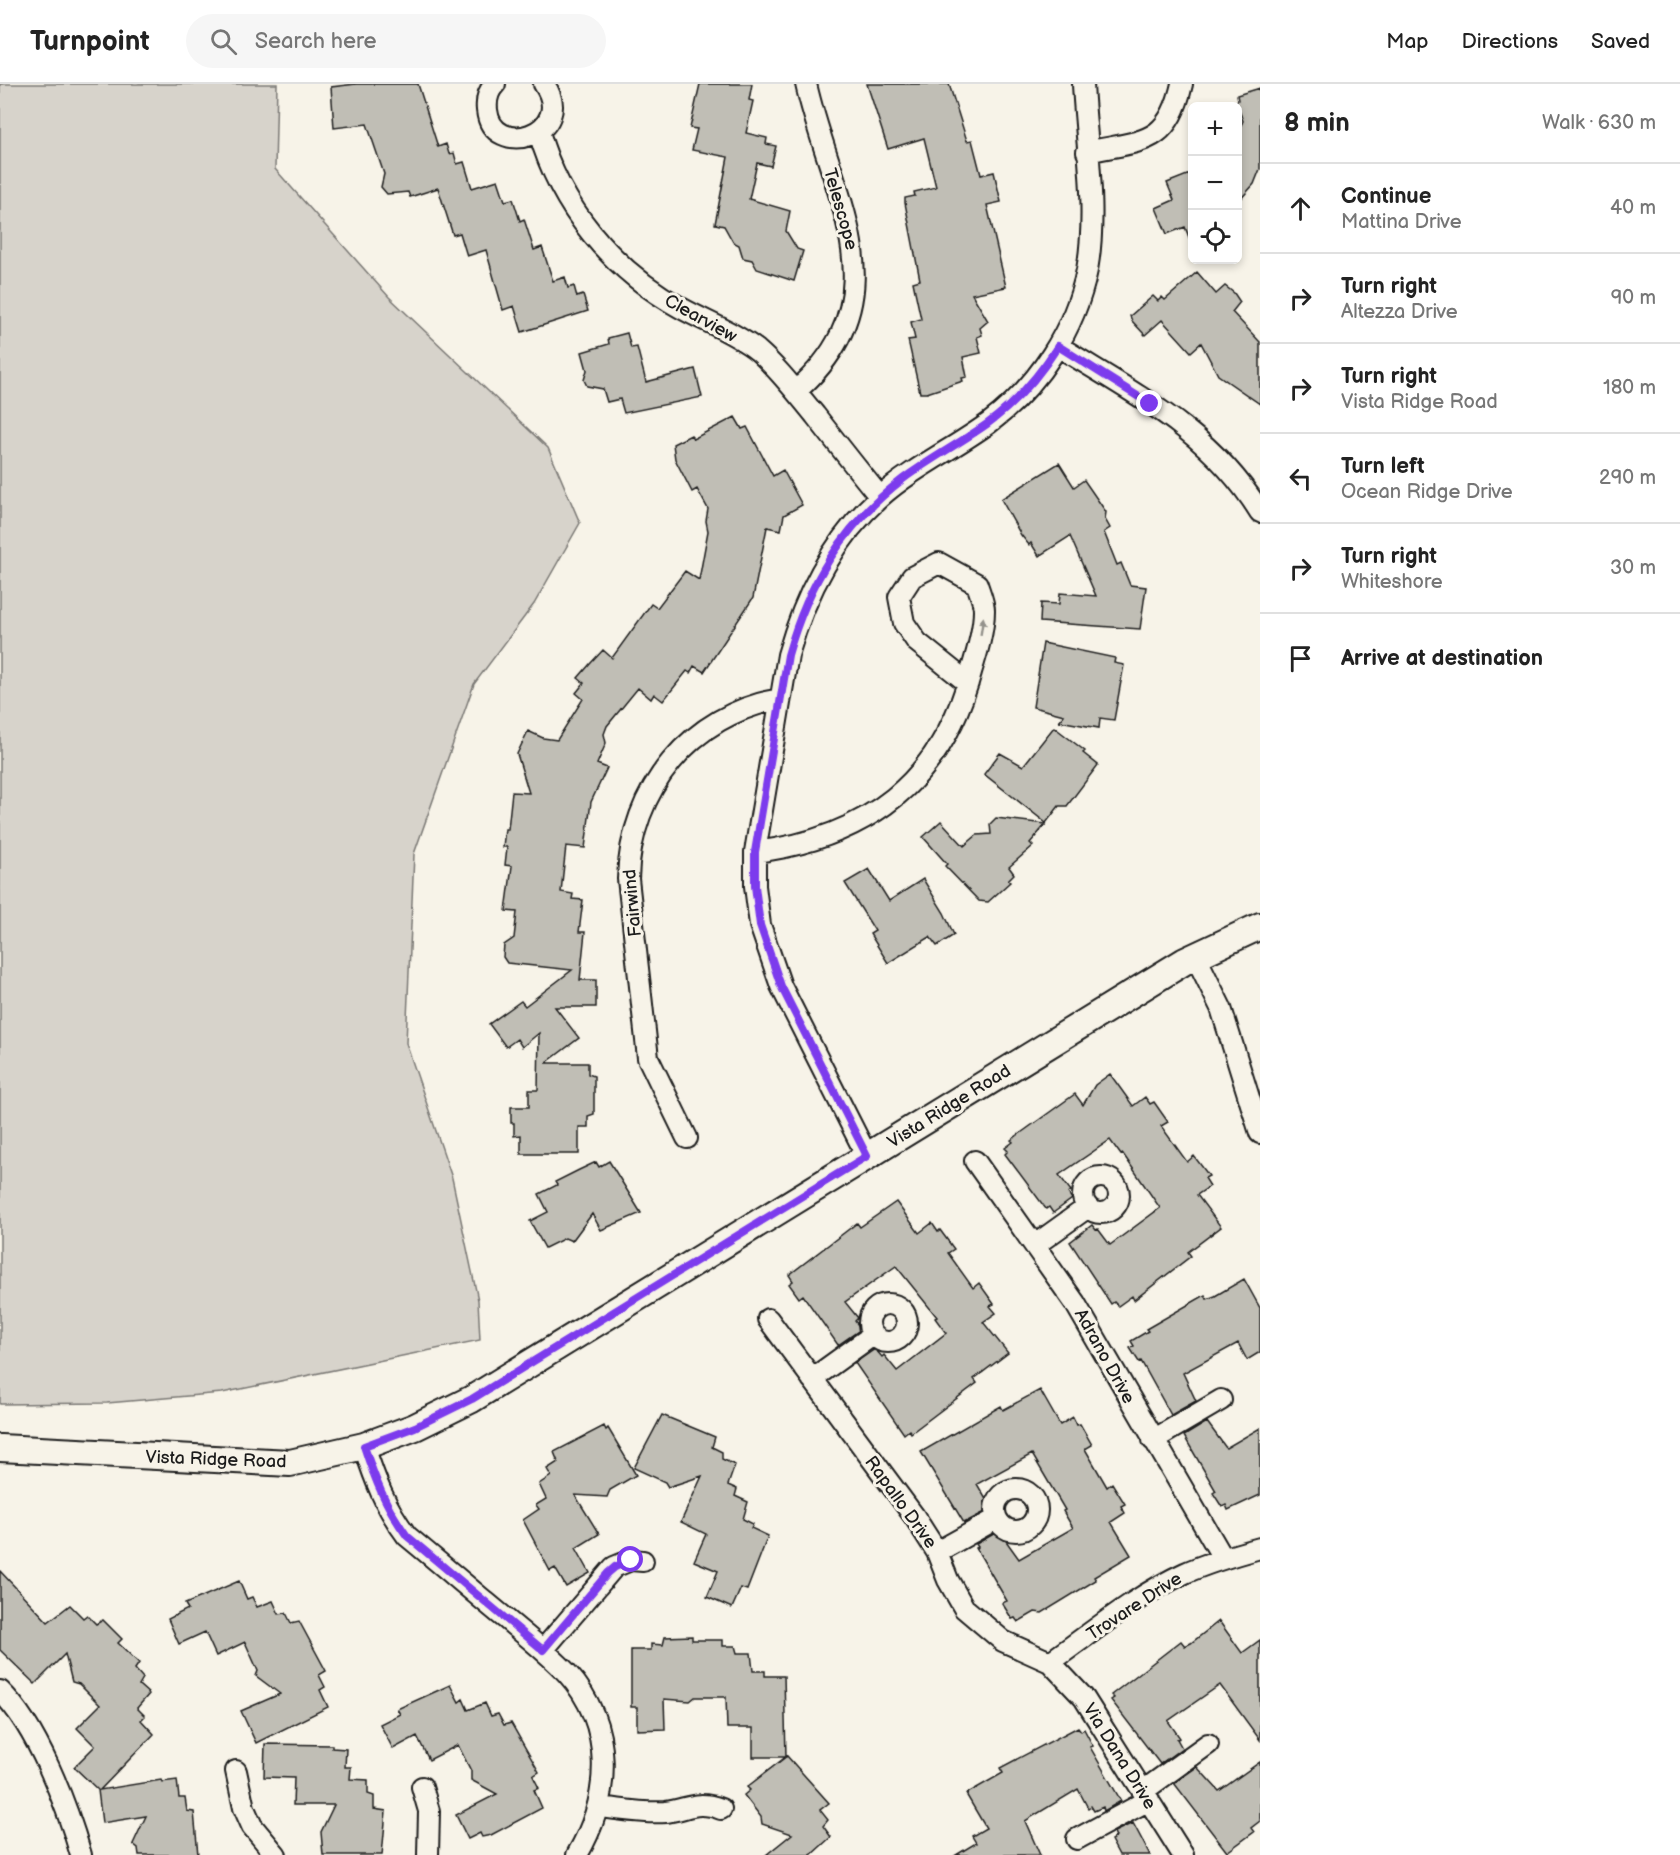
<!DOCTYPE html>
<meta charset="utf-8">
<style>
body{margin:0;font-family:"Balsamiq Sans",sans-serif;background:#f6f6f6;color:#222}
.controls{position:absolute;right:18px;top:18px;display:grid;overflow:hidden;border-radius:9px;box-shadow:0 3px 9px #0003}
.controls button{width:54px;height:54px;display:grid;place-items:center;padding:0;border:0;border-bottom:2px solid #e0e0e0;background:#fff;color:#222;font:30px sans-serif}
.stop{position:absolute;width:18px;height:18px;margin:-14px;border:4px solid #7c3aed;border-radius:50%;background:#fff}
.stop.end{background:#7c3aed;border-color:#fff;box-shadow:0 2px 6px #0008}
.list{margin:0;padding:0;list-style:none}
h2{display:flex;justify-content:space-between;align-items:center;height:78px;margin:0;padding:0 24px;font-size:26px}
h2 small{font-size:20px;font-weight:400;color:#767676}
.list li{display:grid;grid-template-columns:39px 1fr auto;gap:18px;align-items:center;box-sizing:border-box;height:90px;padding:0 24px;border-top:2px solid #e0e0e0}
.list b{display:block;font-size:22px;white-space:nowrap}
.list p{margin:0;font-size:20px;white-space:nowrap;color:#767676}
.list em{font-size:20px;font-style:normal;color:#767676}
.icon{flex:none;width:33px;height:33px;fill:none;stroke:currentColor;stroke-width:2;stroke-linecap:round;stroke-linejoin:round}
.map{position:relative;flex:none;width:1260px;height:1771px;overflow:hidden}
header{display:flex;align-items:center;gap:36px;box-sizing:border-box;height:84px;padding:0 30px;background:#fff;border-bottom:2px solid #e0e0e0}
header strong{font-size:28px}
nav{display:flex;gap:33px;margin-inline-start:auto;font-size:21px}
.search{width:420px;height:54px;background:#f6f6f6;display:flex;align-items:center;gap:15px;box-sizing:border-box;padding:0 21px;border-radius:33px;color:#767676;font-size:22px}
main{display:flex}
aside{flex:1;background:#fff}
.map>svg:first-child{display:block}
.green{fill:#d7d3cb;stroke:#7a7874;stroke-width:1.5}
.building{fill:#c0beb5;stroke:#1c1c1c;stroke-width:1.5}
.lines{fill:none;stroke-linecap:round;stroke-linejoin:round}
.minor-casing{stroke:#1c1c1c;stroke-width:24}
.tertiary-casing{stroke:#1c1c1c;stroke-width:30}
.minor{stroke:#f7f3e8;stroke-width:20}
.tertiary{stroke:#f7f3e8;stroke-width:26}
.oneway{fill:#94928c}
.route{stroke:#7c3aed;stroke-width:8}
.labels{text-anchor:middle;stroke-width:6;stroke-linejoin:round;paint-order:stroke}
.street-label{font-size:18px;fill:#1c1c1c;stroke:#f7f3e8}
</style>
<header>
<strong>Turnpoint</strong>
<div class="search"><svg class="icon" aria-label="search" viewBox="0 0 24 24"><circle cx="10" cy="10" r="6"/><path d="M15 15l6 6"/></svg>Search here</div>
<nav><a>Map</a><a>Directions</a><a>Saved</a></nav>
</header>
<main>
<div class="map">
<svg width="1260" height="1771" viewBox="0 0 1260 1771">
<rect width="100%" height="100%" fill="#f7f3e8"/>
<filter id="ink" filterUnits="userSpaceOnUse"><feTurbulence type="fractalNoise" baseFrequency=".0167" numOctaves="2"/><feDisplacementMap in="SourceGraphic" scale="12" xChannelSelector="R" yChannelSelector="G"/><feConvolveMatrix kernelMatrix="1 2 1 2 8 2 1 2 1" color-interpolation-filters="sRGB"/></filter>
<g filter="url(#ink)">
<path class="green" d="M0,0H277L275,85L389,213L548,364L580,439L534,520L474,600L414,770L406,959L452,1094L478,1216L480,1256L222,1309L107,1319L0,1320Z"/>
<path class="building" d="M356,0H418L438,63L446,60L449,70L454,69L457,80L464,78L472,104L498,96L505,117L513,115L520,137L524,135L534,166L542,163L553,197L565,193L568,204L574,202L577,213L583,211L588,227L522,248L514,222L503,226L486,166L467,172L460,149L453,151L438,104L410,113L408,108L387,110L381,103L384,90L367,40L334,44L331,3Z
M700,0H752L749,16L753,17L746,49L767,54L766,60L776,62L771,82L757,79L749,115L790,127L786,147L797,165L803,167L794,197L757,185L752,176L743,174L739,161L733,158L724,142L715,140L728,73L692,66L697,45L690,44Z
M867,0H949L967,57L972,56L981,91L994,88L1001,118L987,121L1006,203L972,210L988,237L980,244L982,251L977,253L981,269L963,273L967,293L962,294L963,297L927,309H920L908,256L915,255L911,238L921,235L913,198L920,196L905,119V114L915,112L914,108L936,103L924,54L888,65Z
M1260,4V85L1254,100L1238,118V47L1243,37L1236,18L1238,16L1237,11Z
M1192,89V161L1185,143L1167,150L1156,124L1174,116L1167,99Z
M1197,188L1216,210L1225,202L1234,209L1240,218L1232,228L1260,258V320L1218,291L1201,259L1191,268L1162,236L1145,251L1132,237L1130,232L1153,212L1158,217L1162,213L1165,216Z
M627,249L631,264L637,263L646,298L695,285L702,313L624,329L620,315L607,318L603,305L587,302L584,296L587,286L582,268L609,260L608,254Z
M735,333L742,345L747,343L773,392L783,386L802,421L784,431L781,446L767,443L753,514L704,588L694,582L690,589L687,587L663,617L654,610L651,615L638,604L607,642L604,650L606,659L597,680L607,684L591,718L585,764L566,762L561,808L573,810L572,815L583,816L579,848H585L580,896H596V923H555L579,954L546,979H588V990L594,992V1030L588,1032V1043H579V1070H521V1051L514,1052V1039H511V1023H529V1006H538L539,949L522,963L517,955L506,963L489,940L521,917L525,922L572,886L507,879L503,873L504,861L514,854L517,828L506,827L512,782L505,781L507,763H503L505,745H508L512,708L529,709L517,670L528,647L543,654L557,656L583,615L576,609L584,599L578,594L590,580L603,566L612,574L651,520L657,524L685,487L699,496L708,447L706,437L708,425L697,405L692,408L675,375L673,360L691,351L693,355Z
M1059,379L1074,403L1084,396L1106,428L1105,435L1110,444L1104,448L1117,481L1121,479L1130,501L1146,503L1140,545L1040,538L1041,519L1059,520L1060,509L1096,512L1070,452L1039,472L1031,459L1029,461L1021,451L1001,415Z
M1043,559L1115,574L1114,579L1124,581L1114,636L1100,634L1099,644L1059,637L1064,631L1033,623Z
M1054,643L1085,667L1083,669L1098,681L1067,722H1059L1046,739L984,690L1000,669L1023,682Z
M996,734L1046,740L1030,759L1033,762L1009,783L1014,790L1008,796L1010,798L988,818L979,817L945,782L947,780L923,753L941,737L964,762L977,751L991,750L990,740Z
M869,785L889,817L923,795L944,829L954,851L937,862L930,853L888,879L870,850L875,847L845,799Z
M1110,990L1133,1022L1145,1013L1150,1020L1154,1018L1168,1038L1161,1042L1187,1078L1194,1072L1209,1092L1205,1094L1210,1102L1197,1111L1221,1143L1188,1168L1191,1172L1134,1216L1132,1212L1118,1222L1114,1218L1111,1220L1070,1158L1092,1141L1096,1146L1098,1145L1110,1161L1160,1124L1123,1070L1121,1071L1110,1056L1059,1091L1071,1107L1068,1109L1072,1115L1053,1129L1049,1123L1046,1125L1005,1070L1008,1067L1005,1064L1013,1058L1011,1056L1075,1010L1083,1021L1095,1001Z
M609,1077L641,1129L601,1146L592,1130L572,1157L565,1154L545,1164L530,1137L548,1128L539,1110L557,1101L555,1098L579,1086L596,1078L599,1083Z
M896,1118L919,1149L932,1139L938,1148L940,1146L954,1165L948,1169L973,1204L979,1199L994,1220L990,1222L996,1229L983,1238L1008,1269L974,1295L977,1299L911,1349L909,1346L904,1350L855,1279L875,1265L882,1273L884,1271L897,1287L946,1249L935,1234L937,1233L896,1182L845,1218L858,1234L855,1237L861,1245L838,1261L803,1211L799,1214L789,1200L793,1197L789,1191L857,1139L860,1143Z
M1244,1195L1260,1224V1268L1247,1276L1238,1259L1183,1289L1196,1317L1171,1331L1141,1277L1139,1278L1130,1264L1134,1262L1131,1257L1148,1247L1146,1245L1205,1211L1207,1215L1215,1212Z
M1040,1306L1060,1341L1073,1333L1077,1341L1080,1340L1092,1361L1085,1365L1107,1403L1112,1399L1125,1420L1121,1422L1125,1429L1111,1438L1131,1471L1094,1493L1096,1496L1042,1529L1035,1528L1018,1538L1015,1534L1012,1535L1002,1519L1007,1517L976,1464L978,1463L976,1460L999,1447L1019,1475L1073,1444L1063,1427L1065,1426L1032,1370L977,1400L987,1417L984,1418L987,1427L964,1439L921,1368L1001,1322L1003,1326Z
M662,1331L715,1353L712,1363L722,1368V1375L735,1381L728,1401L737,1405L735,1412L748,1418L743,1435L753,1440L751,1444L768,1452L747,1506L741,1504L732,1524L707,1513L718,1487L694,1477L706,1450L681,1438L702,1392L668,1403L665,1398L634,1384Z
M1207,1338L1226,1364L1260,1344V1411L1228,1426L1226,1421L1222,1423L1213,1409L1216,1407L1184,1352Z
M604,1342L606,1346L608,1344L636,1391L610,1406L607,1413L575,1411L599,1450L576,1464L590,1489L566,1503L555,1484L550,1487L523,1436L539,1425L536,1421L546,1415L539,1400L551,1392L547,1385L558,1378L554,1368Z
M0,1487L48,1538L70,1521L83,1534L87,1531L96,1540L103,1536L122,1555L118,1559L139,1579L135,1585L143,1594L139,1601L149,1610L137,1624L145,1632L141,1636L154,1650L100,1706L161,1696L162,1698L177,1696L179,1714H185L187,1727L194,1728L198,1771H139L138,1764L133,1760L146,1732L102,1739L98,1706L74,1683L95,1662L77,1644L100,1621L79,1600L72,1598L65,1570L35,1600L0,1566Z
M239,1497L247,1515L252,1513L257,1523L273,1517L279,1530L286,1529L291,1539L299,1537L326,1587L319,1591L325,1603L320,1606L328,1623L256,1659L241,1627L280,1610L256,1592L258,1587L245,1558L216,1572L205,1548L179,1560L168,1535L188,1525L185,1520Z
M1219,1537L1242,1569L1260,1556V1656L1220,1601L1168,1637L1180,1654L1177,1655L1182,1664L1160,1680L1111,1616L1114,1614L1111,1611L1181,1557L1185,1562L1191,1559Z
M692,1552V1556H723V1562H735L737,1569H751L753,1587H765V1592H784L786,1673H753V1644H727L726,1613H695L690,1617L664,1615L665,1645L637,1646V1623H631V1566H651V1560L663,1561L665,1553Z
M450,1601L459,1618L463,1615L468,1626L485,1619L491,1632L498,1630L504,1641L511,1639L539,1688L533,1692L539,1704L534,1706L542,1724L491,1751L482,1753L480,1749L468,1755L456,1731L497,1710L471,1696V1687L458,1661L429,1676L417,1652L393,1665L380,1640L400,1630L397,1625Z
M1078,1643L1081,1647L1084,1645L1093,1662L1090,1663L1121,1717L1104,1727L1103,1723L1094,1727L1091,1722L1088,1724L1078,1705L1025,1737L1040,1771H956L976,1759L972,1752L986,1744L966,1710L1003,1689L1000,1684Z
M265,1660L332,1661V1664L346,1665L345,1683H351L350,1695L368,1696V1710L374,1712V1725L386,1727L382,1771H323L321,1748L334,1721H293L294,1694L264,1693Z
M787,1672L829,1719L820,1726L828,1736L823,1742L831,1753L811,1771H766L792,1750L762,1740L761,1733L744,1711L750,1706L747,1703Z
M1260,1678V1737L1251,1744L1254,1748L1227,1768L1174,1699L1197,1683L1219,1707Z
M1133,1739L1150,1771H1119L1111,1756L1116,1753L1114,1748Z"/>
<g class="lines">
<defs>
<path id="minor" d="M495,0C488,7 486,16 487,26C492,77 578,50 544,0
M539,48C560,123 612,186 681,224C706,238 734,248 757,266C779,285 796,308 815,331C836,358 858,386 880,413
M1087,68C1142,56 1168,62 1182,0
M1058,262C1136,311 1210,347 1260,428
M796,307C905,212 831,113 806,0
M755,768C867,754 941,698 971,588C977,569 984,546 984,526C984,518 979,507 977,500L939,479L912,493L899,513L904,539L917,558L968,599
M1195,871L1221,924L1260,1049
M687,1054L648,974L628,795C630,706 691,630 780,615
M867,1072L781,902L760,841L755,802V768L788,571C805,511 832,456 880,413C913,384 953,365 989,339C1038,302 1075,246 1087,186C1098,126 1086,60 1083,0
M975,1077L1075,1219L1223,1474
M1083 1111a18 18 0 1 1 36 0a18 18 0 1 1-36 0Z
M1035,1161L1088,1123
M869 1239a19 19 0 1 1 38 0a19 19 0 1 1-38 0Z
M768,1235L914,1432L937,1468L948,1496L964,1524L1003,1557L1050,1578L1084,1614L1183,1771
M812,1295L873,1251
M1153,1356L1221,1316
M364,1362C375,1396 385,1423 407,1452C440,1479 472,1507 505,1534C526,1552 548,1569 567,1589C615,1642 611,1713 577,1771
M995 1426a21 21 0 1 1 42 0a21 21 0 1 1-42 0Z
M937,1468L996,1435
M543,1566L614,1483L631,1476L643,1477
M1050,1578C1094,1547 1137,1511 1185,1489C1210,1478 1234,1471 1260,1464
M0,1607C37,1642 67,1722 81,1771
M236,1687L244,1724L252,1742L276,1771
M422,1703L429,1727L428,1771
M1143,1707L1208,1660
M599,1723C621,1725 644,1730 666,1728C689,1725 696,1716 721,1725
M1077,1755L1149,1716"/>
<path id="tertiary" d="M0,1364L290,1379L364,1362L415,1343L472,1315L1185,877L1260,842"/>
</defs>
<use href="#minor" class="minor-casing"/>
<use href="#tertiary" class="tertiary-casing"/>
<use href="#minor" class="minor"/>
<use href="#tertiary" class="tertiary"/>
</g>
<defs><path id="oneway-solid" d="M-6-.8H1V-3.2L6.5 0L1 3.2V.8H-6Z" transform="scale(1.5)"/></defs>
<use class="oneway" href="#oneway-solid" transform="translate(982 542) rotate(-81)"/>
</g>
<g class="lines" filter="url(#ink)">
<path class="route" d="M631,1476L615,1483L608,1489L543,1566L407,1452C386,1423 375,1396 364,1362L415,1343L472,1315L867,1072L781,902L760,841L755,802V768L788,571C808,500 843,441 903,395C930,375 960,359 987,340C1016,319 1039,292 1058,262L1150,320"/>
</g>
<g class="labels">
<g class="street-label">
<text transform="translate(841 125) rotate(74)" y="6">Telescope</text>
<text transform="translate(701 234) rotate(29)" y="6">Clearview</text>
<text transform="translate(632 819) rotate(-95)" y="6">Fairwind</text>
<text transform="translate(949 1022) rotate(-32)" y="6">Vista Ridge Road</text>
<text transform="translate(1105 1272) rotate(61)" y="6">Adrano Drive</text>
<text transform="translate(216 1375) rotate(2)" y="6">Vista Ridge Road</text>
<text transform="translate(901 1418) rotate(54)" y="6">Rapallo Drive</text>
<text transform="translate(1134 1522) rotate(-33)" y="6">Trovare Drive</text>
<text transform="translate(1120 1672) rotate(58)" y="6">Via Dana Drive</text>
</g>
</g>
</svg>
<div class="controls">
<button>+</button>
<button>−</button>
<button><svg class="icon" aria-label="locate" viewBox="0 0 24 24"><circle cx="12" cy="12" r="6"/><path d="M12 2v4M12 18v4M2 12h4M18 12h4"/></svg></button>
</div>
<div class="stop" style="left:631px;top:1476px"></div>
<div class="stop end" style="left:1150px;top:320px"></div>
</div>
<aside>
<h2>8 min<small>Walk · 630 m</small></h2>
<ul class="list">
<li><svg class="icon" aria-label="ahead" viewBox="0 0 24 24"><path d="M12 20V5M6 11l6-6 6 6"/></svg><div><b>Continue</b><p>Mattina Drive</p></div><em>40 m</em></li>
<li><svg class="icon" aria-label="right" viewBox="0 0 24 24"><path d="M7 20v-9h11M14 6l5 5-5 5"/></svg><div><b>Turn right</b><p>Altezza Drive</p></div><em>90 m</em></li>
<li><svg class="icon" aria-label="right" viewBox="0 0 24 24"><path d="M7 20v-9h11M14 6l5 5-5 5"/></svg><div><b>Turn right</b><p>Vista Ridge Road</p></div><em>180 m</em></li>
<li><svg class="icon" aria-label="left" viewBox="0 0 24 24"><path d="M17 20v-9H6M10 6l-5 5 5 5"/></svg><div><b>Turn left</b><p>Ocean Ridge Drive</p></div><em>290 m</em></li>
<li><svg class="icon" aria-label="right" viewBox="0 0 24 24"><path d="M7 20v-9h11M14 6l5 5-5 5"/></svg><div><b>Turn right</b><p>Whiteshore</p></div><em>30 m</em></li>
<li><svg class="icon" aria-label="arrive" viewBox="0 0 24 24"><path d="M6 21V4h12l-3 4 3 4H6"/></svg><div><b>Arrive at destination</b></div></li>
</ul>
</aside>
</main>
